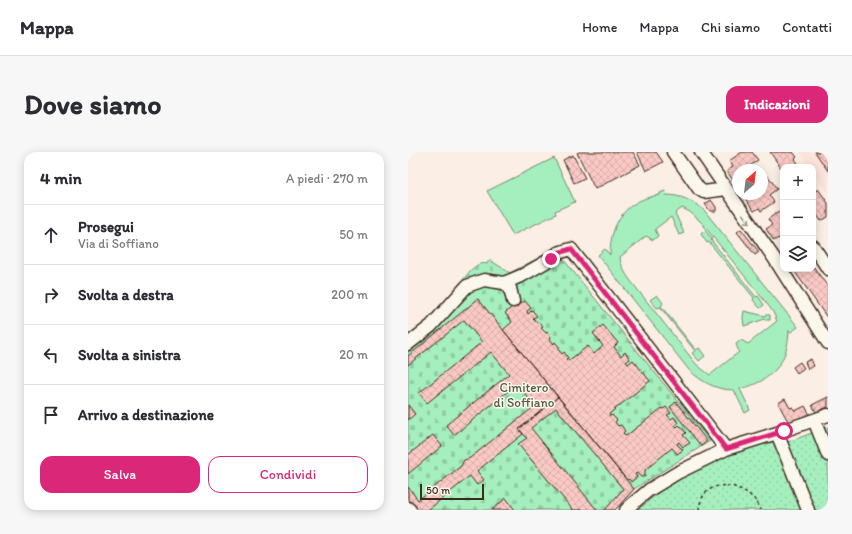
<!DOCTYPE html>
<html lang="it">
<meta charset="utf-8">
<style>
body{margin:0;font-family:Itim,sans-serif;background:#f7f7f7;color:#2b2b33}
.controls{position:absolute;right:12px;top:12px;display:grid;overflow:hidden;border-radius:8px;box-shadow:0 2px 10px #0003}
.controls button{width:36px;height:36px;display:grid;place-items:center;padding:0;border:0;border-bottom:1px solid #e1e1e2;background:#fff;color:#2b2b33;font:20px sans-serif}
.compass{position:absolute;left:324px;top:12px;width:36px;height:36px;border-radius:50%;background:#fff;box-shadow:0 2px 10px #0003;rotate:28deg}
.scale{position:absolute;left:12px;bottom:10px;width:64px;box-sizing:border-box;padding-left:4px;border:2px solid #3b2a1e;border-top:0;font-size:11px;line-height:14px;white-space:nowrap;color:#3b2a1e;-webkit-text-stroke:3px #fbf7ec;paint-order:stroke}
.stop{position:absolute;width:12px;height:12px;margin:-9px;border:3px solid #db2777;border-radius:50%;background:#fff}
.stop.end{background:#db2777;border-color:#fff;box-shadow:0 1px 4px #0008}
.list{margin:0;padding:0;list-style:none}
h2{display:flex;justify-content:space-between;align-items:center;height:52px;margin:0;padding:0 16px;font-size:17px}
h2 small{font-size:13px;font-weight:400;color:#7c7c81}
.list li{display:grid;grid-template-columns:26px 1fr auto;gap:12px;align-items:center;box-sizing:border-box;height:60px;padding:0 16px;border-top:1px solid #e1e1e2}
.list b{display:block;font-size:15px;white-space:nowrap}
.list p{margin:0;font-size:13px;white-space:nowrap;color:#7c7c81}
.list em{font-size:13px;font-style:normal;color:#7c7c81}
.actions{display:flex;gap:8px;padding:12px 16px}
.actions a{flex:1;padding:9px 0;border:1px solid #db2777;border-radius:12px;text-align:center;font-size:14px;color:#db2777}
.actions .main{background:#db2777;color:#fff}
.icon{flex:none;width:22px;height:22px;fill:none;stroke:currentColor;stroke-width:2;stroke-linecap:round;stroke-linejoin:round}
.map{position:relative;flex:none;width:420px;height:358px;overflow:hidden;border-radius:12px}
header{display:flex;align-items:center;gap:24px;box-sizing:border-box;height:56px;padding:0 20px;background:#fff;border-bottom:1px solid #e1e1e2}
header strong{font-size:19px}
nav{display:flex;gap:22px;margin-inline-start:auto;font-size:14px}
.intro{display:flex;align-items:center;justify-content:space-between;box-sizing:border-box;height:96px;padding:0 24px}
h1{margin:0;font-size:28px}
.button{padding:10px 18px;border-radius:12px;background:#db2777;color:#fff;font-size:14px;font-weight:700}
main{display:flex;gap:24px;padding:0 24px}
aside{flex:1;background:#fff;border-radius:12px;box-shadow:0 2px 10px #0003}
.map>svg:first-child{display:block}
.built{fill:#fbe3db}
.grass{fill:url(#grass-dots);stroke:#708c6e}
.cemetery{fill:url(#cemetery-stones);stroke:#708c6e}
.park{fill:#a5efbe;stroke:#708c6e;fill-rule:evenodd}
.building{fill:url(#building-cross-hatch);stroke:#3b2a1e}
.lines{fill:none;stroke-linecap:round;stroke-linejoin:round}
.minor-casing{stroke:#3b2a1e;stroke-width:15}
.path{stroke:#3b2a1e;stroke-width:1.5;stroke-dasharray:3 3;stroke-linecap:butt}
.minor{stroke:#fbf7ec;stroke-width:12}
.oneway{stroke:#9b9085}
.route{stroke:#db2777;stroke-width:5}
.labels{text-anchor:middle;stroke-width:3;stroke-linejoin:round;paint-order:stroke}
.park-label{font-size:13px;fill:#565b46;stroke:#fbf7ec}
</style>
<header>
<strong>Mappa</strong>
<nav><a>Home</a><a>Mappa</a><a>Chi siamo</a><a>Contatti</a></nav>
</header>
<div class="intro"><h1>Dove siamo</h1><a class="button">Indicazioni</a></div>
<main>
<aside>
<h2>4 min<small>A piedi · 270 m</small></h2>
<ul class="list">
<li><svg class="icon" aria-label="ahead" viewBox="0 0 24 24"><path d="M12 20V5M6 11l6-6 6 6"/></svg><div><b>Prosegui</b><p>Via di Soffiano</p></div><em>50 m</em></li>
<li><svg class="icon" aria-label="right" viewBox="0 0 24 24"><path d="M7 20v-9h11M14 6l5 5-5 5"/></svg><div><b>Svolta a destra</b></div><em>200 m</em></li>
<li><svg class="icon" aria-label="left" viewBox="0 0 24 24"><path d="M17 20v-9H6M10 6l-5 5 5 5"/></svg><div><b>Svolta a sinistra</b></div><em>20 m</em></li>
<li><svg class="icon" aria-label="arrive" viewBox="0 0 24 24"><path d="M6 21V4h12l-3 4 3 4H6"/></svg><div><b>Arrivo a destinazione</b></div></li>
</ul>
<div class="actions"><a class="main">Salva</a><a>Condividi</a></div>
</aside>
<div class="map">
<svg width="420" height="358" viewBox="0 0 420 358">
<defs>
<pattern id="grass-dots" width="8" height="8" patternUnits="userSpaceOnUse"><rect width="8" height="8" fill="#a5efbe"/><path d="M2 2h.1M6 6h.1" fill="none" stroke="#8fcda3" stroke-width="1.8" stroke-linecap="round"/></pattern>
<pattern id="cemetery-stones" width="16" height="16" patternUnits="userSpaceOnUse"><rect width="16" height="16" fill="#a5efbe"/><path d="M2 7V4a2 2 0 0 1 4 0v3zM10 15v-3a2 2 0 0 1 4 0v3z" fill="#8fcda3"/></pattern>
<pattern id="building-cross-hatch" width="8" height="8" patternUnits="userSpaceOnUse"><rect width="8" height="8" fill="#fac9c5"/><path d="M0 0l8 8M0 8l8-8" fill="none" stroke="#d7ada9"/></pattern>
</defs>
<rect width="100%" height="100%" fill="#fbeee4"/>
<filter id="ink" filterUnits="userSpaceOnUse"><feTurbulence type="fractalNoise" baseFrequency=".025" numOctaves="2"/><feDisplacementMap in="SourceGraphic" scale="8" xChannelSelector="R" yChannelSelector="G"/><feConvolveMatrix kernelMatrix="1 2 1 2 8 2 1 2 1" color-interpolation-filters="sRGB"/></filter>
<g filter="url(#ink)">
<path class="built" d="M392,0H420V42L405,20V15H402Z"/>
<path class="grass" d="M420,275V358H404L377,291Z
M365,287L367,294L372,293L396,358H230L263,330L318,303Z"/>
<path class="cemetery" d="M147,97L302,289L226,337L207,358H5L0,352V186L24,166L63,118C68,114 72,110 79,112L81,108L88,112L102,121Z"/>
<path class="park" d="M146,6L167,50L147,59L148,62L105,83L79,39Z
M257,39L258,43C273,43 284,49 295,57L390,175L383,180L381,178C380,211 364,229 332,237L342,258L337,261L326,238C308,238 294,230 281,218L190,103L197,97L202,103C202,70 219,47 252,43V41ZM274,56L282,60L293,70L360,153L365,160L369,169L340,192L333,188L328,192L331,200L302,223L294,217L288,212L222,128C217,121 213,114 212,105L238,84L245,88L250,84L247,77L263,65L271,83L276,81L267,61Z
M297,78L304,87L303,88L348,145L350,144L356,153L352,156L345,148L346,146L301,90L299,91L293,82Z
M249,143L255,151L253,154L288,198L291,196L297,204L291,209L284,201L287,199L252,155L249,156L242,148Z
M336,159L357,164V163H362V168H357V167L336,174L335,166Z"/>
<path class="building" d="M171,0H225L232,13L187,37L169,1Z
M229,0H248L255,10L238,19Z
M334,0H344L350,8L342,14L345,18H330V28L326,30L319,19L325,15L321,9Z
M362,0H385L389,5L387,7L391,13L393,12L395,15H375V19Z
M407,0H420V19Z
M165,3L177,26L166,31L155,8Z
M360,24L369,37L361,43L366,50L353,59L351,56L346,59L338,48L344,43L343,42H354V28Z
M405,34L408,39L410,37L420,51V65L413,69L409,63L407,64L405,61Z
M303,48L308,55V59H302L297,52Z
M375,57V87L373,89L370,86L366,89L358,77L364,73L360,67Z
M333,77L351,100L347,103L329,80Z
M405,114L420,135V167L385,117H405Z
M70,147L150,245L111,277L115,282L69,319L76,328L69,333L62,324L20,358H7L0,350V335L10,348L53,314L56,308L62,306L127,254L109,232L46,283L38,273L101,222L83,200L19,251L11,241L74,190L56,168L0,213V204Z
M111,149L113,152L117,149L123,156L119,159L120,162L124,158L129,164L125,166L129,171L131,170L135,175L133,176L138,181L139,180L143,185L142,187L146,192L147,190L152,196L150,197L154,202L156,200L160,206L158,207L160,209L180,194L186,202L195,194L185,181L195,173L210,191L206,195L213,204L217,200L222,207L218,210L220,212L225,208L242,229L201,262L202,264L204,263L209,268L207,270L210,274L213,273L217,279L215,281L218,284L254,256L255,257L258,255L263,261L259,263L263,267L266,265L270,271L267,273L269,275L271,273L278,281L275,283L282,291L275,295L271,290L269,292L275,298L269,302L264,296L237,318V324L235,325H233L229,321L227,322L229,325L223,330L221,327L219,328L95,178L104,170L97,161Z
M403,207L406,214L400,217L397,210Z
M392,210L396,216L389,221L385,215Z
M150,245L226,337L207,358H197L215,337L148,256L123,276L189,358H174L173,357L172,358H165L110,292L119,286L111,277Z
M420,245V255L408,260L404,253Z
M377,247L382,256L385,255L387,259L397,254L402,263L382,273L370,251Z
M268,250L299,289L293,294L262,255Z
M0,253L7,262L0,268Z
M25,283L34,294L0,322V303Z
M98,346L107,358H84Z"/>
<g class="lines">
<defs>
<path id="minor" d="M265,0L291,37L296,40L318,37
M293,0L366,106L420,191
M405,94L420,117
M96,131L115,123L143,107L150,101L163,97L318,297
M0,192L23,174L59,134L76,128L96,131L102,136L105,149
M406,268L420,303
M369,281L400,358
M0,356L2,358
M218,358L223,353L241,338L269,321L318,297L369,281L420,263"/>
</defs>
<use href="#minor" class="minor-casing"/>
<path class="path" d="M291,358C294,321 342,330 353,358"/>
<use href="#minor" class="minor"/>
</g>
<defs><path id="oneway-shaft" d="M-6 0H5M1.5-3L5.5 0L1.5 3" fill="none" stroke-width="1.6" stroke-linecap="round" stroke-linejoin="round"/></defs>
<use class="oneway" href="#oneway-shaft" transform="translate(338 67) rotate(55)"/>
</g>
<g class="lines" filter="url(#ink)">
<path class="route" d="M143,107L150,101L163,97L318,297L376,279"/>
</g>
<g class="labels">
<g class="park-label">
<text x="116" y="240">Cimitero<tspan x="116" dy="15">di Soffiano</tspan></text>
</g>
</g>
</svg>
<div class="controls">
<button>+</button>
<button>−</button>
<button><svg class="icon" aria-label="layers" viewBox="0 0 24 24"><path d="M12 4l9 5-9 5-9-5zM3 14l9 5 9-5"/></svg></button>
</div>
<svg class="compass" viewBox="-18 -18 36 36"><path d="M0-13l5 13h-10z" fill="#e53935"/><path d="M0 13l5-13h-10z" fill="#7c7c81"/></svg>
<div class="scale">50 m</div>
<div class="stop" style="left:376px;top:279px"></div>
<div class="stop end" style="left:143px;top:107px"></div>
</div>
</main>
